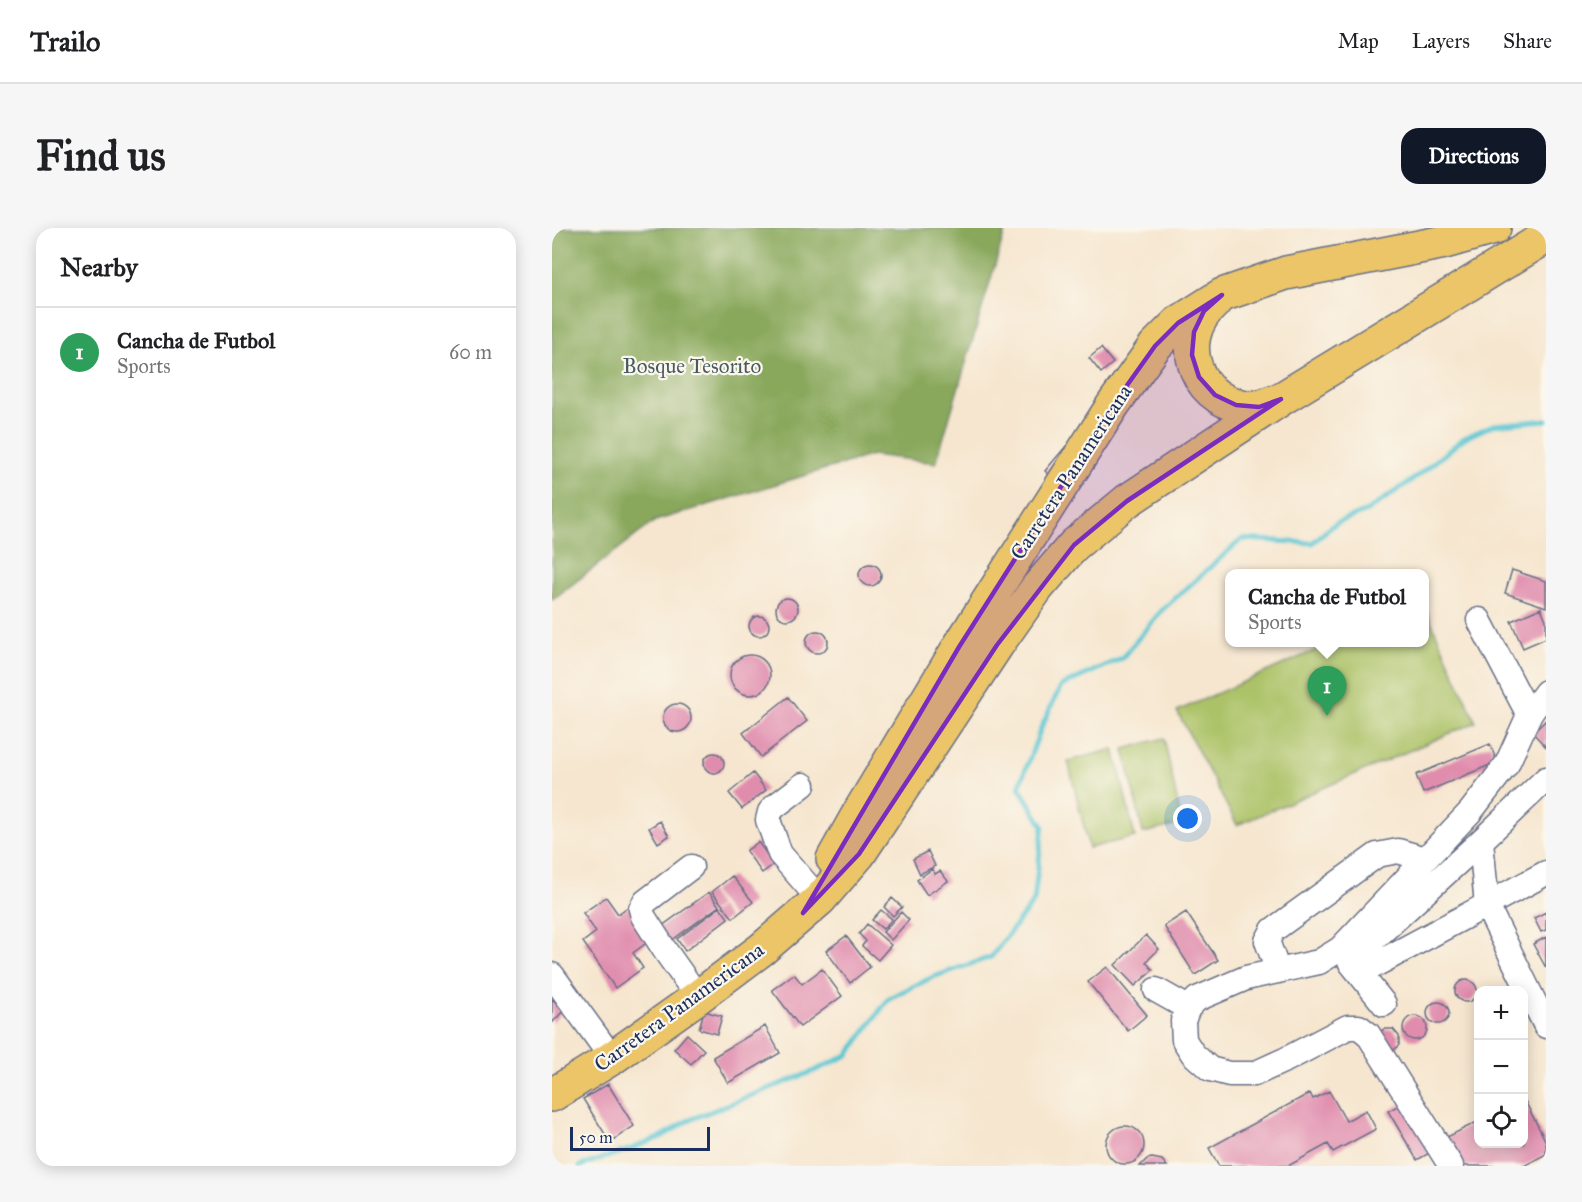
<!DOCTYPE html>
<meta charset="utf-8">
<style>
body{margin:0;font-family:"IM FELL Great Primer",serif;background:#f6f6f6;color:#202124}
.controls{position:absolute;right:18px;bottom:18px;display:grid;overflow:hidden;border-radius:12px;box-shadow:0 3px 15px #0003}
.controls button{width:54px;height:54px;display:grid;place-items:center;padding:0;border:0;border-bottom:2px solid #e0e0e0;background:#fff;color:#202124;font:30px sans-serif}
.scale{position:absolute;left:18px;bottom:15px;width:140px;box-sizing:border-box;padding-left:6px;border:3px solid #1b2f5e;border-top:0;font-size:16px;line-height:21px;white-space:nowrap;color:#1b2f5e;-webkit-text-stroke:4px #fbf7ec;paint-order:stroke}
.you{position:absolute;left:636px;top:591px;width:21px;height:21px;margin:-15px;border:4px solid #fff;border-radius:50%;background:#1a73e8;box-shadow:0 0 0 9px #1a73e833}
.badge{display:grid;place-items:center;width:39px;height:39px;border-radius:50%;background:#111827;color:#fff;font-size:20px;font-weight:700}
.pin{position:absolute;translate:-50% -50px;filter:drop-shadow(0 2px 3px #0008)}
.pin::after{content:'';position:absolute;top:32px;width:21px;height:18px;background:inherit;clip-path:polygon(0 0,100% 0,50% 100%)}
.popup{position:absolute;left:673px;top:341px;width:204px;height:78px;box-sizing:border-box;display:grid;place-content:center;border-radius:12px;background:#fff;filter:drop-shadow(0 2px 4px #0005);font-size:20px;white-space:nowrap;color:#757577}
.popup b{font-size:22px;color:#202124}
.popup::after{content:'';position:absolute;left:50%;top:100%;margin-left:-12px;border:12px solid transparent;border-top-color:#fff}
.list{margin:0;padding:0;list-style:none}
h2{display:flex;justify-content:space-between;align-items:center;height:78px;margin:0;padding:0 24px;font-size:26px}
h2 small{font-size:20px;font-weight:400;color:#757577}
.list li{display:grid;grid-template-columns:39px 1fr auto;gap:18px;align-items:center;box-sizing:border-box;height:90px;padding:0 24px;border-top:2px solid #e0e0e0}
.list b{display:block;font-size:22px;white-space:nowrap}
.list p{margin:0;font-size:20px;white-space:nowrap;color:#757577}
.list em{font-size:20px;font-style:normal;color:#757577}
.icon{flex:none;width:33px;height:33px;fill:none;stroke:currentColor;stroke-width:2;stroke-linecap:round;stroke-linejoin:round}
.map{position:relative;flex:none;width:994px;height:938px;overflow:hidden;border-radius:18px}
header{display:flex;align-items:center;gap:36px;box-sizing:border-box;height:84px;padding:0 30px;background:#fff;border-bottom:2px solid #e0e0e0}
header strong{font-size:28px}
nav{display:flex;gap:33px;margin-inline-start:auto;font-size:21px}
.intro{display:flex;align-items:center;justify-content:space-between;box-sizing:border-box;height:144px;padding:0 36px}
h1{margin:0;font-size:42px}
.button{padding:15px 27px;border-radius:18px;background:#111827;color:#fff;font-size:21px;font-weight:700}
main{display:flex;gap:36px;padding:0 36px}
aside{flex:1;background:#fff;border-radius:18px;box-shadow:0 3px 15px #0003}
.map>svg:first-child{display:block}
.green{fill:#acc267;stroke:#647862;stroke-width:1.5}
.forest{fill:#89a85c;stroke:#526c5d;stroke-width:1.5}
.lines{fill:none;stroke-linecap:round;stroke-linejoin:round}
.stream{stroke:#5ac6d3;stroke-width:5}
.building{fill:#e08cad}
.minor-casing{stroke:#686f86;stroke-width:27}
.highway-casing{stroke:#686f86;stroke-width:36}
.minor{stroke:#fff;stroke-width:24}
.highway{stroke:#ecc569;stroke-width:33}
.marked{fill:#7b2cbf;fill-opacity:0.2;stroke:#7b2cbf;stroke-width:4.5;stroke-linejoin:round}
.labels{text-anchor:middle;stroke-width:4.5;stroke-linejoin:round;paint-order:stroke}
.park-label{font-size:21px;fill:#465b61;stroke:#fbf7ec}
.street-label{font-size:21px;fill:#1b2f5e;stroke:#fbf7ec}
</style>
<header>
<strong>Trailo</strong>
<nav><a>Map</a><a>Layers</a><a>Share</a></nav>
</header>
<div class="intro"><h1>Find us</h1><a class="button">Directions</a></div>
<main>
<aside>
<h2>Nearby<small></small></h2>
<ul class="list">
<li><span class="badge" style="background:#2e9e5b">1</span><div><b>Cancha de Futbol</b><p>Sports</p></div><em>60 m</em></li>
</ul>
</aside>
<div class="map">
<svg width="994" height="938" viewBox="0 0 994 938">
<rect width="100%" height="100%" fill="#fbf7ec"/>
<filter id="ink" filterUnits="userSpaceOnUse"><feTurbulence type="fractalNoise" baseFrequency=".0167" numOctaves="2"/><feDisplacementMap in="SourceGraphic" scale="12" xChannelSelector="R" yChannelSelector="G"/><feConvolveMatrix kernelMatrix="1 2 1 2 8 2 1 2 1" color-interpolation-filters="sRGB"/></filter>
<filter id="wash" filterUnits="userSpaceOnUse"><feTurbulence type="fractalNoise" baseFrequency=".008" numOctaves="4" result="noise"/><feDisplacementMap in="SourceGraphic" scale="24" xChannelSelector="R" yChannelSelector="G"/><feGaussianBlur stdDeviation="1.35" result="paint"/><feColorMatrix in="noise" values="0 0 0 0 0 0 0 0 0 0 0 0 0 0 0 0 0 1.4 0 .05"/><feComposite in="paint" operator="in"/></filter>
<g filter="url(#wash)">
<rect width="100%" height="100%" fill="#f6e6cf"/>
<path class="green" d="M873,380L924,494L685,597L625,483L780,415L872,414Z
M612,510L630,596L591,605L572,521Z
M562,521L583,609L537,620L516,533Z"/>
<path class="forest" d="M0,0H454L384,235L320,227L103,293L0,372Z"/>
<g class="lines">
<path class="stream" d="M28,938L79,921L109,909L137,892L262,843L296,827L337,770L381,749L439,729L482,673L491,598L467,559L489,500L509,458L570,430L611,381L690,311L760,315L784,295L815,283L841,265L863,250L912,210L941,197L994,192"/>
</g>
<g id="blocks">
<path class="building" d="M549,120L561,135L549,145L537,130Z
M514,218L523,226L502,251L493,243Z
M307 347a11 11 0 1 1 22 0a11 11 0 1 1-22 0Z
M960,342L994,353V379L953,365Z
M224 381a11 11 0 1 1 22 0a11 11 0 1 1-22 0Z
M989,380L994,392V410L971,420L959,393Z
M197 398a10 10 0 1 1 20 0a10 10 0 1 1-20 0Z
M254 414a11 11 0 1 1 22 0a11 11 0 1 1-22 0Z
M178 447a20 20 0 1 1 40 0a20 20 0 1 1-40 0Z
M236,469L255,493L209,529L191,505Z
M111 490a14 14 0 1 1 28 0a14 14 0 1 1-28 0Z
M994,492V519L981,505Z
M938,516L945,534L871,565L864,547Z
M152 535a10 10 0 1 1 20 0a10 10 0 1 1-20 0Z
M201,545L214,562L190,581L177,565Z
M108,593L117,608L106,615L97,600Z
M206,614L222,636L210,645L194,623Z
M376,623L383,638L368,646L361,631Z
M380,641L383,646L388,643L396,653L375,667L365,652Z
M180,648L201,674L181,690L160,664Z
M157,664L167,678L116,715L106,701Z
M54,669L66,686L77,678L100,711L81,725L91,740L63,760L31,714L44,704L31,685Z
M340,670L350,679L341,688L332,679Z
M168,679L176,690L133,723L125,711Z
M329,682L340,691L331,701L320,692Z
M349,684L357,692L339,712L331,704Z
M634,684L666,732L643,747L612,698Z
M994,684V702L989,704L982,690Z
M315,696L339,717L326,732L310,718L314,713L307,706Z
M594,707L607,721L594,734L601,742L583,758L563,737Z
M294,708L318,739L298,755L274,723Z
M994,709V740L981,716Z
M555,739L595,787L576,803L536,754Z
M270,741L290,768L248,799L220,762L242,746L250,756Z
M903 763a11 11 0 1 1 22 0a11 11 0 1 1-22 0Z
M0,771L12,782L0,795Z
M875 785a11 11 0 1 1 22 0a11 11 0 1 1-22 0Z
M152,783L170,788L165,806L147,801Z
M851 800a12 12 0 1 1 24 0a12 12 0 1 1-24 0Z
M213,798L228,825L176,855L161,829Z
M832,801H841L847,808V817L840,824L825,807Z
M135,806L152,822L139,836L122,821Z
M56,856L82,898L58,914L31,871Z
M777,863L794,893L814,882L824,901L781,924L776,916L736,938H667L657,920L758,865L761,871Z
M972,871L994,914V926L972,938H910L895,909L927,893V916H972Z
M853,874L881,923L865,932L836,883Z
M554 917a19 19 0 1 1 38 0a19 19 0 1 1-38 0Z
M600,930L610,932L615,938H588L595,931Z"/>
</g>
</g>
<g filter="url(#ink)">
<use href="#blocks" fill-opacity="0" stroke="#686f86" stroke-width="1.5"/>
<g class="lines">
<defs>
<path id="minor" d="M927,392L977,487
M251,557L222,579L218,584L216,592L228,626L262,665
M929,613L935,678L994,798
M139,639L93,674L89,681L91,688L114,724L146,769
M798,733L929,613L994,551
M799,735L832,776
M726,743L715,713L721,702L825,627L846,623L873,631
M808,745L994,645
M0,747L60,830
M604,762L636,780
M899,938L816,806L807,799H796L735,831L702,846H677L658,841L641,826L632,812L631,793L636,780L645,771L694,750L767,734L788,721L919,583L955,536L977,487L994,464"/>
<path id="highway" d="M662,75C618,113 646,182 705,179C711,178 717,175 723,173
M281,631L308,583L407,419L561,177L603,118L626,95L670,67L734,45L893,14L942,0
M0,867L60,830L146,769L210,721L268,671L307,626L445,417L485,360L522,317L575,273L729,171L994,9"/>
</defs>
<use href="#minor" class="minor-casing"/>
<use href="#highway" class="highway-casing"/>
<use href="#minor" class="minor"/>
<use href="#highway" class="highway"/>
</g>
</g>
<path class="marked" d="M670,67L652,83L642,104L640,127L647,149L663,167L684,177L707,179L729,171L575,273L522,317L445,417L307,626L251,685L407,419L561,177L603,118L626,95Z"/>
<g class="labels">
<g class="park-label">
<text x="140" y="145">Bosque Tesorito</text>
</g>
<g class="street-label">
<text transform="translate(519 244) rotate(-57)" y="7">Carretera Panamericana</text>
<text transform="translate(127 779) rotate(-36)" y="7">Carretera Panamericana</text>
</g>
</g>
</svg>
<div class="controls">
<button>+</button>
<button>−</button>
<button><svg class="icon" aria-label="locate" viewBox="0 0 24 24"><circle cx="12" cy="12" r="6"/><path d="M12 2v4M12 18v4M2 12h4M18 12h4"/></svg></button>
</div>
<div class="scale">50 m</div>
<div class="you"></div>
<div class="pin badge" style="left:775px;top:488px;background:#2e9e5b">1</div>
<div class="popup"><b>Cancha de Futbol</b>Sports</div>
</div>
</main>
